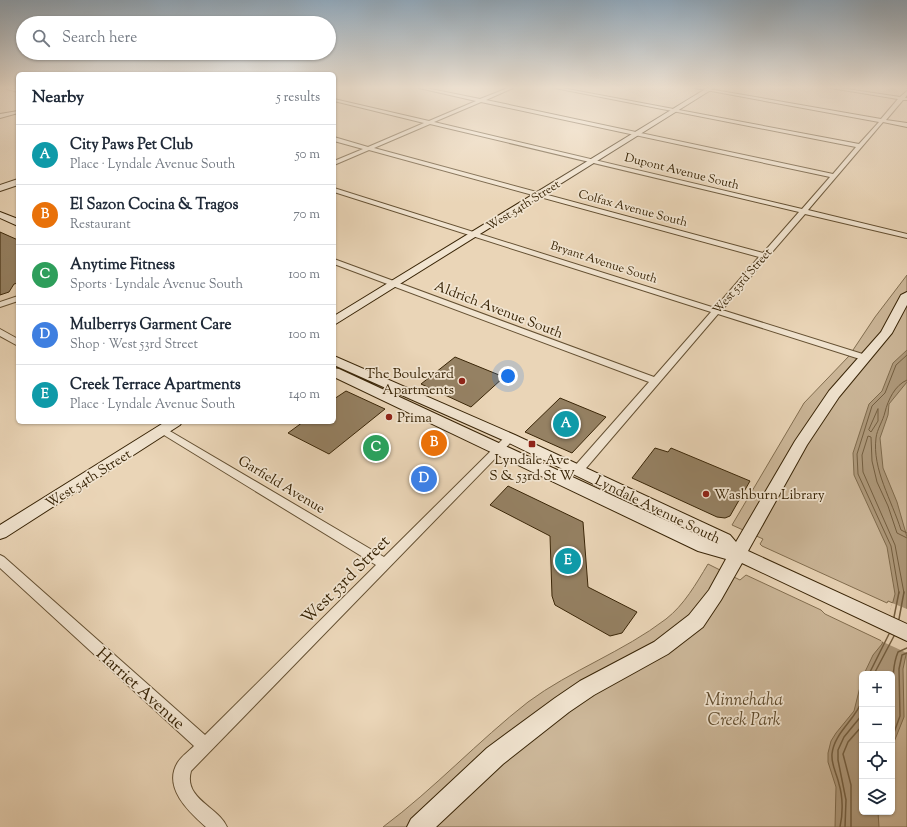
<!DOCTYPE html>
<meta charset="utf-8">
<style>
body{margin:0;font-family:"Sorts Mill Goudy",serif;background:#f2f2f3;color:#1f2937}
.controls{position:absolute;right:12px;bottom:12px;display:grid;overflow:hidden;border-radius:6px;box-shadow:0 1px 3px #0004}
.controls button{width:36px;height:36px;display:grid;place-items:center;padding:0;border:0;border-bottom:1px solid #e0e1e3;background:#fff;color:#1f2937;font:20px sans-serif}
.you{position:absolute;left:508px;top:376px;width:14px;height:14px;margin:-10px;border:3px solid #fff;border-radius:50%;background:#1a73e8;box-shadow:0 0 0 6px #1a73e833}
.badge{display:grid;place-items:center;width:26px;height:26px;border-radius:50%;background:#8f2418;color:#fff;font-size:13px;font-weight:700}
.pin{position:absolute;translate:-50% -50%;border:2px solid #fff;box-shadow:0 1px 4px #0006}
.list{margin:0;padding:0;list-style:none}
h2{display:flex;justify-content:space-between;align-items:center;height:52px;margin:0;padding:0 16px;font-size:17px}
h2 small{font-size:13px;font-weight:400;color:#747a83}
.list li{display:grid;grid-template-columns:26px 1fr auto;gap:12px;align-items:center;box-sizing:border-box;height:60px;padding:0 16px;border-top:1px solid #e0e1e3}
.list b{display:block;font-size:15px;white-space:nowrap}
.list p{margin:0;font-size:13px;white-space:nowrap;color:#747a83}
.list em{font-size:13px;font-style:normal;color:#747a83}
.icon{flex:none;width:22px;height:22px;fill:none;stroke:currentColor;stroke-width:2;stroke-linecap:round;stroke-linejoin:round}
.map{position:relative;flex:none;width:907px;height:827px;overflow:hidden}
.search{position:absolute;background:#fff;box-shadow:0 1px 3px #0004;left:16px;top:16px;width:320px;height:44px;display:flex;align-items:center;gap:10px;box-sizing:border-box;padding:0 14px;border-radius:22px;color:#747a83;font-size:15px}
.panel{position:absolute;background:#fff;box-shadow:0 1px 3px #0004;left:16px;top:72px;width:320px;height:352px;border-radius:6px}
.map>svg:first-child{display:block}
.green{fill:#ccb799;stroke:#826e50;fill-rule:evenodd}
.water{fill:#ae997b;stroke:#7f6b4d}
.pier{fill:#ead5b7}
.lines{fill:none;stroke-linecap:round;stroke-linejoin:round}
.shore-far1{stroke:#745f41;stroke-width:1}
.shore{stroke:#745f41;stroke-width:1.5}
.building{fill:#958163;stroke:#392507}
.street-casing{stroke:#655133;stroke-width:2}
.secondary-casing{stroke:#392507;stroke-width:2}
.street{fill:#f1e4d0;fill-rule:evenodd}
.secondary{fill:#f1e4d0;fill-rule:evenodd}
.poi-dot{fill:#8f2418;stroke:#f1e4d0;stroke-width:1.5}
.labels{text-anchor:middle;stroke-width:3.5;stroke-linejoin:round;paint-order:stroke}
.far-street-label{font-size:12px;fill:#392507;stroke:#f1e4d0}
.street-label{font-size:14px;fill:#392507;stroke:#f1e4d0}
.poi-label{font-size:14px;fill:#392507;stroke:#f1e4d0;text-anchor:start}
.near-street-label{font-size:17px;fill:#392507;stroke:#f1e4d0}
.near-park-label{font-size:17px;font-style:italic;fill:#5e4a2c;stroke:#f1e4d0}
</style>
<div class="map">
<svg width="907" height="827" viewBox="0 0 907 827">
<rect width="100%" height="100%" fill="#ead5b7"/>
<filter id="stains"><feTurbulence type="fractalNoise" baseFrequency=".005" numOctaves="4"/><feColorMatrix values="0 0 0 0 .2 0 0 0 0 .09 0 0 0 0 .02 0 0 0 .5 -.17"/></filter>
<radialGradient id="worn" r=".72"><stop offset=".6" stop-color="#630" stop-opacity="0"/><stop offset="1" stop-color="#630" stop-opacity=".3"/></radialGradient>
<path class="green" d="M907,275V609L888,601L887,603L762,546L760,544L763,539L732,525L804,403L849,356L875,317Z
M708,564L740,580L746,575L821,610L825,614L907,653V827H383C434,789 478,741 528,702C571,670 623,652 666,619C684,605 696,584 708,564ZM862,674H892V812H862Z"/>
<path class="water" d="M907,350V382L889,404L888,415L880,438L883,468L897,502L907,537V650L903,669L904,717L892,747V674H864L873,655L882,644L895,594L887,547L854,475L853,453L869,404L882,391L893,363Z
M862,679V812H878L879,827H835L836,787L828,762V753L831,741L836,733L854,711Z"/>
<path class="pier" d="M892,603L907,609V653L881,641Z"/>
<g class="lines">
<path class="shore-far1" d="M907,380C895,385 888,400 885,412C883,421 877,429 876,438C872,469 892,501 901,530L907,533
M878,409V421L871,432L869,430Z
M899,593L891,546L858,474L857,454L872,406L885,393L896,365L907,355
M904,593L895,545L863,472L862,455L868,436L871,437L872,461L877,482L888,506L897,533L907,538"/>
<path class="shore" d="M894,617L899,592
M899,619L904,592
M869,674L889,634
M874,674L894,636
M892,726C898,701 888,676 898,652L907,648
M892,738L900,716L899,669L902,655L907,653
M840,827C843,814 843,797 839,784C837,774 831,765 832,754C834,733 855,720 862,701
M845,827L846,800L838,760V750L844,737L862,715
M851,827V785L843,754L848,742L862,726"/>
</g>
<path class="building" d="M0,232L18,240V283L14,284L9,292L0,295Z
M455,357L504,377L471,407L421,384Z
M346,391L385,409L329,454L288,433L303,422H334V399Z
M560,398L606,417L572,453L525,432Z
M655,448L668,452L671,448L750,481L730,516L725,518L717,517L632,478Z
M423,470L436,476V481L427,490L410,481Z
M508,486L583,522L588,587L637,612L622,633L610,636L555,605L552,596L550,536L490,505Z"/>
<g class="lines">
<defs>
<path id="street" d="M7,88L18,89V92L7,89Z
M419,88H426L480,99L508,88H513L486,100L833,174L856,147L555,88H562L859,144L879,122L695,88H703L881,119L898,99L831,88H840L900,97L907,91V95L905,98H907V100H903L886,120L907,123V127L883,122L808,210L907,234V238L805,214L722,310L869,356L871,358L866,361L863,360L718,314L581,474H573L572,471L573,468L649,382L334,264V259L654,377L711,312L334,192V188L715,308L759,257L369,150L334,165V161L363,149L334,141V137L368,147L424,123L334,101V99L429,121L476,101ZM481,102L830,177L802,209L434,122ZM430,124L799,212L763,253L374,148Z
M18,111V113L0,118V114Z
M18,296V301L0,307V302Z
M0,329L18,339V346L0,336Z
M163,427L384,557L506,436L510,435L515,438L191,771C183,799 219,807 227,827H206C189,812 162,787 178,762C182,756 189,751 194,746L0,568V555L4,557L205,735L376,565L159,432L158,430L159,428Z"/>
<path id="secondary" d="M707,88H714L334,325V316Z
M18,179V185L0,191V185Z
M0,212L18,219V226L0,218Z
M907,292V305L892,333L839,397L807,445L748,551L907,624V641L742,563L721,600L703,627L668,654L594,695L569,712L503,764L436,827H407L411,819L487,748L555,698L580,681L654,642L689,615L709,590L726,559L698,551L334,377V368L339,369L715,543L505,441L334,365V356L515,435L717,529L730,535L736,542L795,441L829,391L881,332L901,295Z
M165,422H182L180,425L6,537L0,539V525Z"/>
</defs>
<use href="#street" class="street-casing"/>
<use href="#secondary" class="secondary-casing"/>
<use href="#street" class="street"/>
<use href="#secondary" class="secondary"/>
</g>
<linearGradient id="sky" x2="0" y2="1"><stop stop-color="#91a9bc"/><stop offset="0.43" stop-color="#f6ecdf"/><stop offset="1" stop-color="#f6ecdf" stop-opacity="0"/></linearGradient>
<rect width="907" height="203" fill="url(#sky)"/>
<g class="poi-dot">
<circle cx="462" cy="381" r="4"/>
<circle cx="389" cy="417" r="4"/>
<rect x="528" y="440" width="8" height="8" rx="2"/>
<circle cx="706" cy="494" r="4"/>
</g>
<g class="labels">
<g class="far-street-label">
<text transform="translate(682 171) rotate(14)" y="4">Dupont Avenue South</text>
<text transform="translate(523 205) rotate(-32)" y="4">West 54th Street</text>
<text transform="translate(633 208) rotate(15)" y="4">Colfax Avenue South</text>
<text transform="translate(604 262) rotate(18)" y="4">Bryant Avenue South</text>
<text transform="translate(742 281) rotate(-49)" y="4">West 53rd Street</text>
</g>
<g class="street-label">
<text transform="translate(499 309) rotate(21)" y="5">Aldrich Avenue South</text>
<text transform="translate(88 478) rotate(-32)" y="5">West 54th Street</text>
<text transform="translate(282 484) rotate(31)" y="5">Garfield Avenue</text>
<text transform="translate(658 509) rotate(26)" y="5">Lyndale Avenue South</text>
</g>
<g class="poi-label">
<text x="454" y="378" text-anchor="end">The Boulevard<tspan x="454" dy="16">Apartments</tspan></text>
<text x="397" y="422">Prima</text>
<text x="532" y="464" text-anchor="middle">Lyndale Ave<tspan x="532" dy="16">S &amp; 53rd St W</tspan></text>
<text x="714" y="499">Washburn Library</text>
</g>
<g class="near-street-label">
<text transform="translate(345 579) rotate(-45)" y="6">West 53rd Street</text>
<text transform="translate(141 688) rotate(42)" y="6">Harriet Avenue</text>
</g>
<g class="near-park-label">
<text x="744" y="705">Minnehaha<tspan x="744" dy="20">Creek Park</tspan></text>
</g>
</g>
<rect width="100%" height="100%" filter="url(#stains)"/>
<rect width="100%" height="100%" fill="url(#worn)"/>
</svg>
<div class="controls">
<button>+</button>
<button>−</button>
<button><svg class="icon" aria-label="locate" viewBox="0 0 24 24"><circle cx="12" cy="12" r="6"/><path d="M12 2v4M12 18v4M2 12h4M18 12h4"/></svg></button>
<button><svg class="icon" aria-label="layers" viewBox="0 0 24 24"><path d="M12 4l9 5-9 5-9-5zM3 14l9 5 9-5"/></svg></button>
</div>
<div class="you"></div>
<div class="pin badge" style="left:566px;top:424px;background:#0f9aa8">A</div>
<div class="pin badge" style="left:434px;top:443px;background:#e8710a">B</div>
<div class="pin badge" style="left:376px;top:448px;background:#2e9e5b">C</div>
<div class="pin badge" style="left:424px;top:479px;background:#3f7fe0">D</div>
<div class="pin badge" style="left:568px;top:561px;background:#0f9aa8">E</div>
<div class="search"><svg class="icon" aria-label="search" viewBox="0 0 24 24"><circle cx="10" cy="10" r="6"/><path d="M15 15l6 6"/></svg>Search here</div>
<section class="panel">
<h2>Nearby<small>5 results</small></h2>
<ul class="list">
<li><span class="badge" style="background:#0f9aa8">A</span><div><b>City Paws Pet Club</b><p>Place · Lyndale Avenue South</p></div><em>50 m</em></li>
<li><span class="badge" style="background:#e8710a">B</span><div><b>El Sazon Cocina &amp; Tragos</b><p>Restaurant</p></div><em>70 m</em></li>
<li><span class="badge" style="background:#2e9e5b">C</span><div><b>Anytime Fitness</b><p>Sports · Lyndale Avenue South</p></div><em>100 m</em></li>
<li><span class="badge" style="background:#3f7fe0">D</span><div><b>Mulberrys Garment Care</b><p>Shop · West 53rd Street</p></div><em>100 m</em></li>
<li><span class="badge" style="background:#0f9aa8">E</span><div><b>Creek Terrace Apartments</b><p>Place · Lyndale Avenue South</p></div><em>140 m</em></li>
</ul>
</section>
</div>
